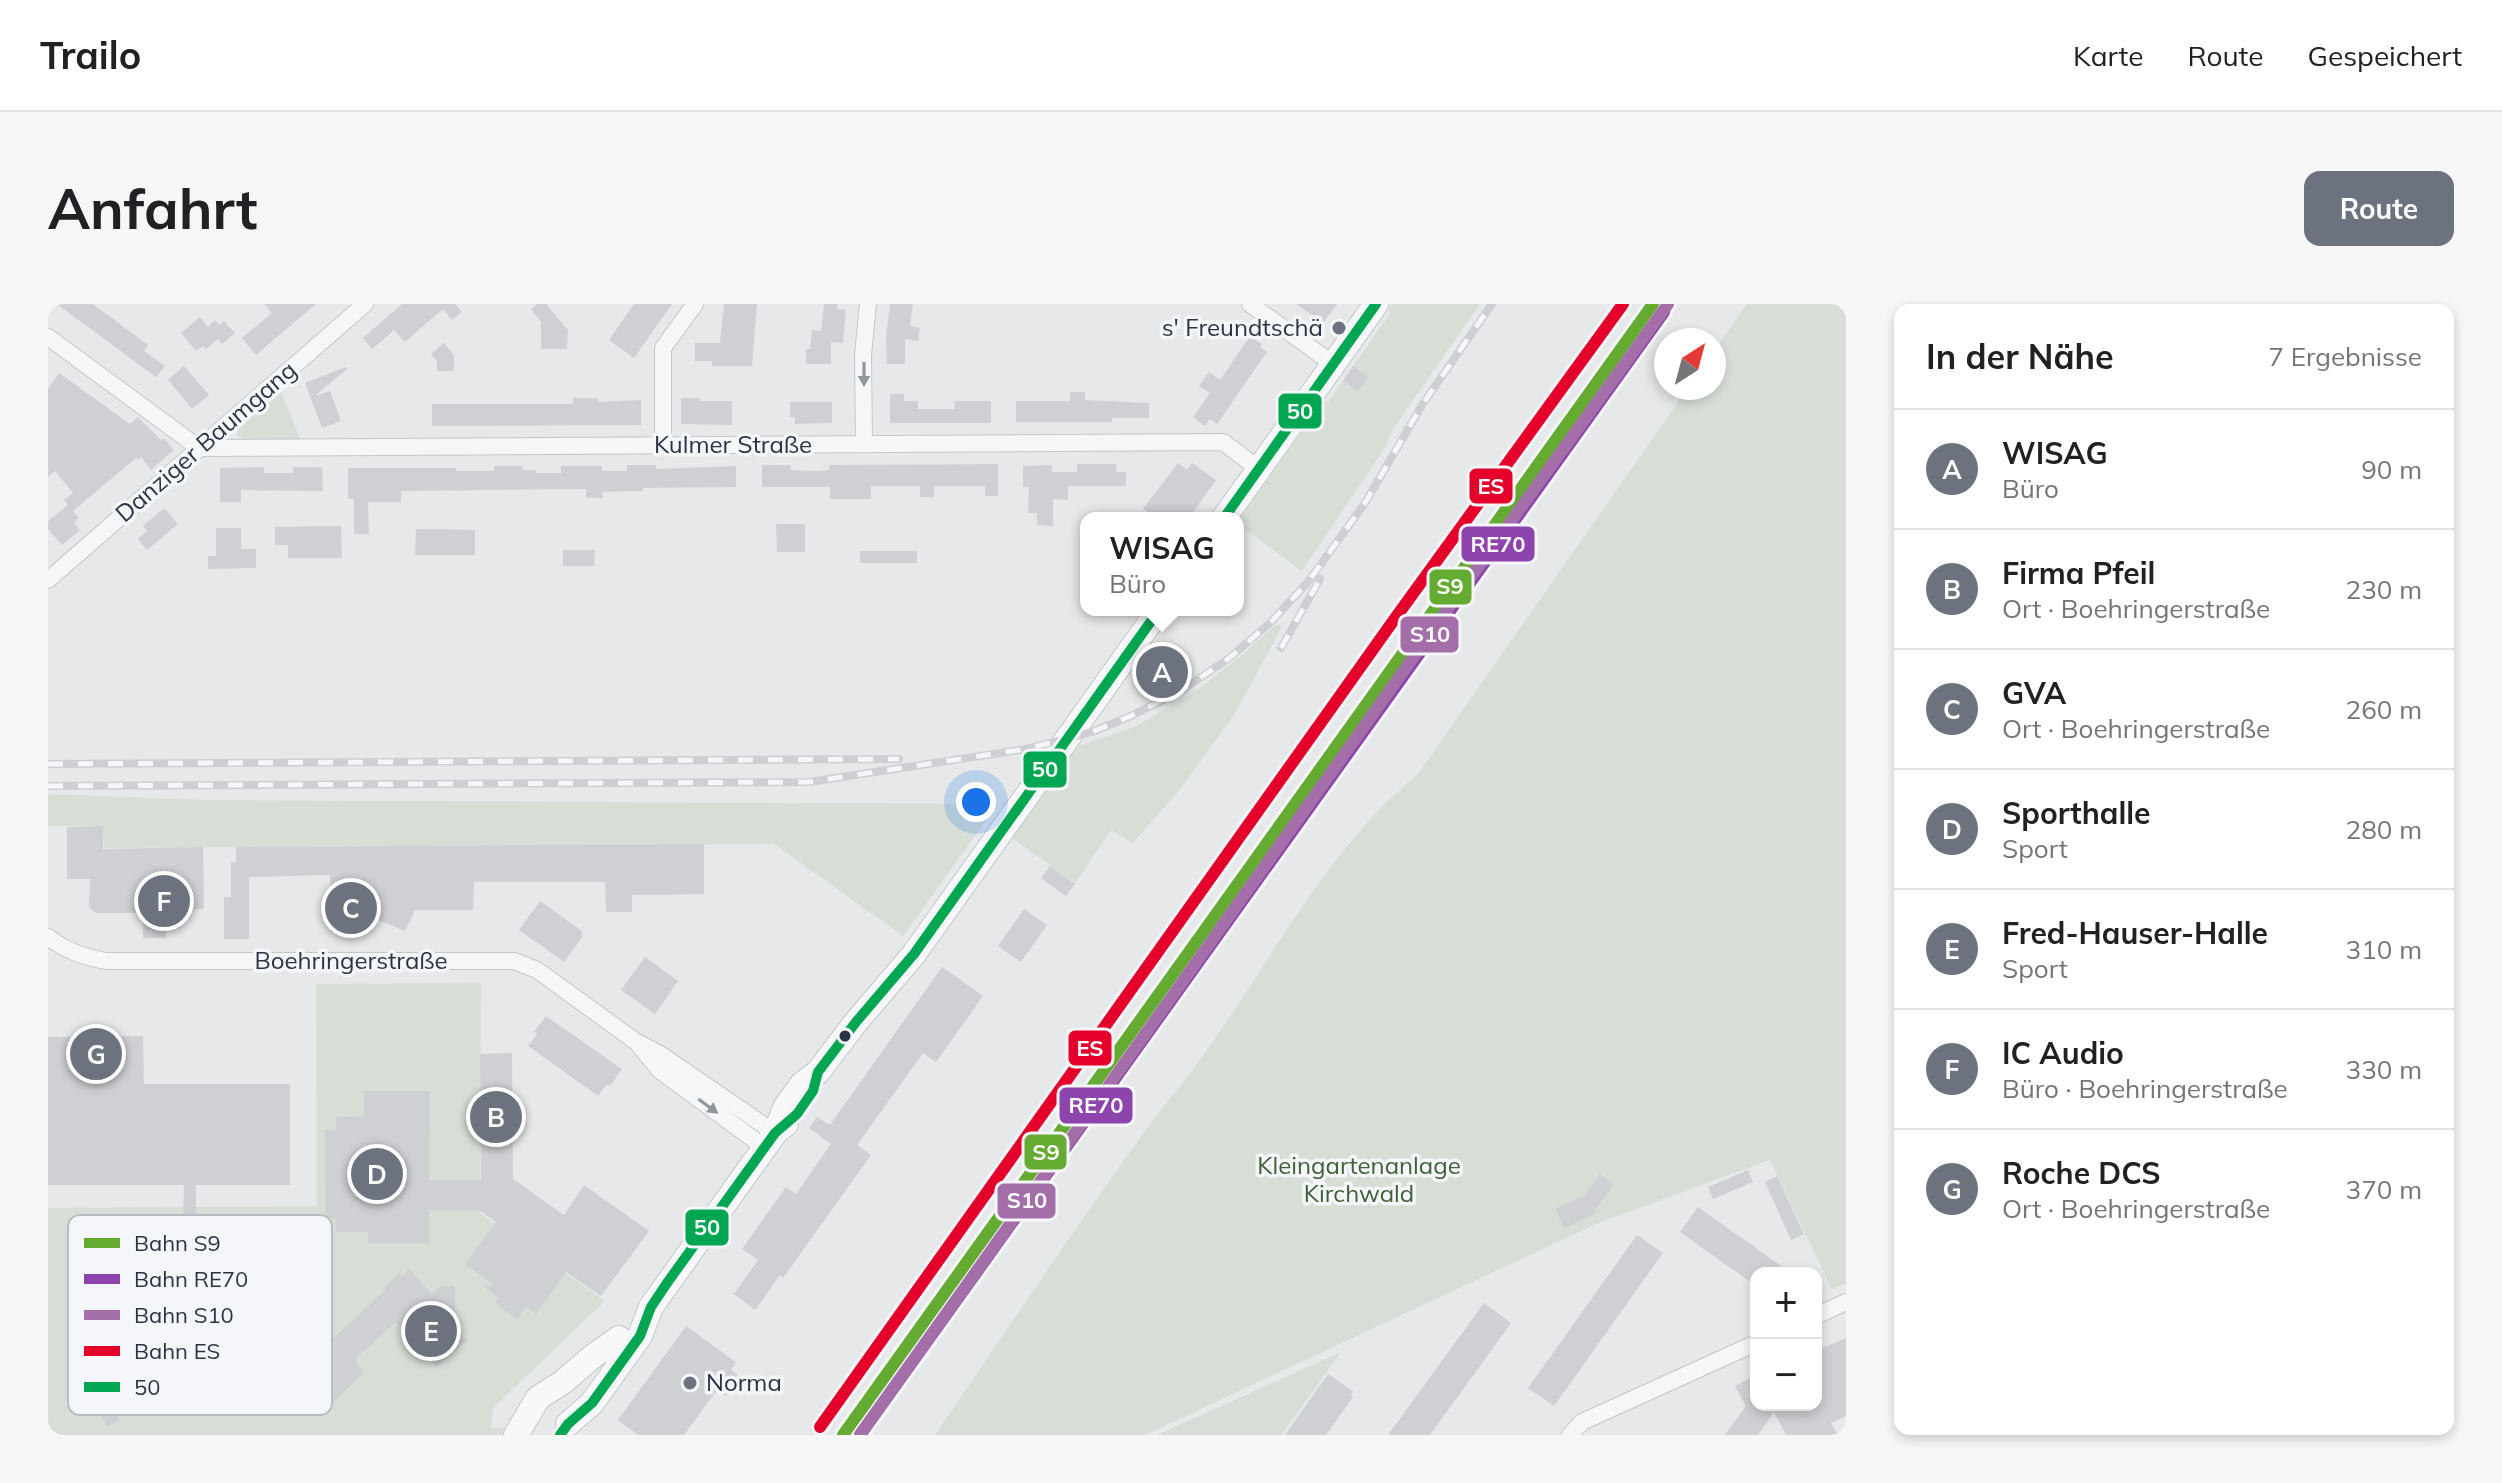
<!DOCTYPE html>
<html lang="de">
<meta charset="utf-8">
<style>
body{margin:0;font-family:Mulish,sans-serif;background:#f6f6f6;color:#202124}
.controls{position:absolute;right:24px;bottom:24px;display:grid;overflow:hidden;border-radius:16px;box-shadow:0 4px 12px #0003}
.controls button{width:72px;height:72px;display:grid;place-items:center;padding:0;border:0;border-bottom:2px solid #e0e0e0;background:#fff;color:#202124;font:40px sans-serif}
.compass{position:absolute;left:1606px;top:24px;width:72px;height:72px;border-radius:50%;background:#fff;box-shadow:0 4px 12px #0003;rotate:36deg}
.you{position:absolute;left:928px;top:498px;width:28px;height:28px;margin:-20px;border:6px solid #fff;border-radius:50%;background:#1a73e8;box-shadow:0 0 0 12px #1a73e833}
.badge{display:grid;place-items:center;width:52px;height:52px;border-radius:50%;background:#6c737f;color:#fff;font-size:26px;font-weight:700}
.pin{position:absolute;translate:-50% -50%;border:4px solid #fff;box-shadow:0 2px 8px #0006}
.popup{position:absolute;left:1032px;top:208px;width:164px;height:104px;box-sizing:border-box;display:grid;place-content:center;border-radius:16px;background:#fff;filter:drop-shadow(0 2px 6px #0005);font-size:26px;white-space:nowrap;color:#757577}
.popup b{font-size:30px;color:#202124}
.popup::after{content:'';position:absolute;left:50%;top:100%;margin-left:-16px;border:16px solid transparent;border-top-color:#fff}
.list{margin:0;padding:0;list-style:none}
h2{display:flex;justify-content:space-between;align-items:center;height:104px;margin:0;padding:0 32px;font-size:34px}
h2 small{font-size:26px;font-weight:400;color:#757577}
.list li{display:grid;grid-template-columns:52px 1fr auto;gap:24px;align-items:center;box-sizing:border-box;height:120px;padding:0 32px;border-top:2px solid #e0e0e0}
.list b{display:block;font-size:30px;white-space:nowrap}
.list p{margin:0;font-size:26px;white-space:nowrap;color:#757577}
.list em{font-size:26px;font-style:normal;color:#757577}
.map{position:relative;flex:none;width:1798px;height:1131px;overflow:hidden;border-radius:16px}
header{display:flex;align-items:center;gap:48px;box-sizing:border-box;height:112px;padding:0 40px;background:#fff;border-bottom:2px solid #e0e0e0}
header strong{font-size:38px}
nav{display:flex;gap:44px;margin-inline-start:auto;font-size:28px}
.intro{display:flex;align-items:center;justify-content:space-between;box-sizing:border-box;height:192px;padding:0 48px}
h1{margin:0;font-size:56px}
.button{padding:20px 36px;border-radius:16px;background:#6c737f;color:#fff;font-size:28px;font-weight:700}
main{display:flex;gap:48px;padding:0 48px}
aside{flex:1;background:#fff;border-radius:16px;box-shadow:0 4px 12px #0003}
.map>svg:first-child{display:block}
.green{fill:#d6ded6}
.building{fill:#ced0d3}
.lines{fill:none;stroke-linecap:round;stroke-linejoin:round}
.street-casing{stroke:#c4c6c8;stroke-width:18}
.secondary-casing{stroke:#c4c6c8;stroke-width:26}
.street{stroke:#f5f6f7;stroke-width:16}
.secondary{stroke:#f8f8f8;stroke-width:24}
.rail-casing{stroke:#cecfd2;stroke-width:8}
.rail{stroke:#f4f6f9;stroke-width:5;stroke-dasharray:15;stroke-linecap:butt}
.bus-1-casing{stroke:#f4f6f9;stroke-width:16}
.bus-1{stroke:#00a651;stroke-width:10}
.rail-1-casing{stroke:#f4f6f9;stroke-width:18}
.rail-2-casing{stroke:#f4f6f9;stroke-width:18}
.rail-3-casing{stroke:#f4f6f9;stroke-width:18}
.rail-4-casing{stroke:#f4f6f9;stroke-width:18}
.rail-1{stroke:#65aa31;stroke-width:12}
.rail-2{stroke:#8e44ad;stroke-width:12}
.rail-3{stroke:#a46fa9;stroke-width:12}
.rail-4{stroke:#e4002b;stroke-width:12}
.oneway{fill:#90959e}
.poi-dot{fill:#6c737f;stroke:#f4f6f9;stroke-width:3}
.bus-dot{fill:#2b3445;stroke:#f4f6f9;stroke-width:3}
.labels{text-anchor:middle;stroke-width:7;stroke-linejoin:round;paint-order:stroke}
.poi-label{font-size:24px;fill:#2b3445;stroke:#f4f6f9;text-anchor:end}
.street-label{font-size:24px;fill:#2b3445;stroke:#f4f6f9}
.park-label{font-size:24px;fill:#3f6138;stroke:#f4f6f9}
.key{fill:#f4f6f9;stroke:#b8bcc3;stroke-width:2}
.key-label{font-size:22px;fill:#2b3445}
.line-badge{stroke:#f4f6f9;stroke-width:3}
.badge-label{font-size:22px;text-anchor:middle;font-weight:bold;fill:#fff}
</style>
<header>
<strong>Trailo</strong>
<nav><a>Karte</a><a>Route</a><a>Gespeichert</a></nav>
</header>
<div class="intro"><h1>Anfahrt</h1><a class="button">Route</a></div>
<main>
<div class="map">
<svg width="1798" height="1131" viewBox="0 0 1798 1131">
<rect width="100%" height="100%" fill="#e6e8ea"/>
<path class="green" d="M1344,0H1432L1345,125L1338,142L1254,267L1190,220V217L1276,96L1280,98L1343,8L1340,5Z
M1699,0H1798V979L1784,985L1722,856L1550,919L1097,1131H887C957,1029 1025,926 1098,826C1115,802 1136,779 1153,754C1223,659 1277,546 1370,470L1640,84H1666V47Z
M233,87L252,135H196L189,131L190,124Z
M1229,320L1234,323L1186,411L1133,484L1085,539L1063,526L1027,579L964,534L1027,443L1086,423L1145,389L1188,356Z
M0,490L155,496L950,500L855,632L726,540L56,544L55,522H0Z
M433,679L432,909L557,997L445,1104L443,1125L473,1121L468,1131H0V904L269,902L268,680Z
M1293,1048L1233,1131H1109Z"/>
<path class="building" d="M9,0H45L100,41L96,47L117,62L108,73Z
M216,0H268L208,51L194,34L224,9Z
M354,0H407L414,8L404,16L395,5L357,38L346,26L324,45L315,34Z
M489,0H498L520,26L519,45H493V18L483,5Z
M586,0H624L586,54L561,36Z
M676,0H709L704,62H664V57H647V39H672Z
M776,0H789V5L798,6L795,39L783,38V60H758V45H762L764,26L773,27Z
M842,0H865L862,22L872,24L870,37L857,35V60H839L838,32Z
M1248,0H1289L1275,19Z
M152,13L160,23L167,16L171,21L176,17L187,29L174,40L170,35L158,45L155,42L148,47L133,29Z
M1202,32L1214,40L1212,43L1219,48L1169,120L1162,115L1157,122L1145,113L1162,89L1151,82L1161,68L1172,76Z
M396,39L406,51V67H389V57L383,50Z
M136,62L161,91L144,105L120,76Z
M1305,62L1320,73L1310,87L1295,77Z
M298,63L299,65L267,92L282,87L293,117L274,124L257,79Z
M11,69L82,120L90,113L113,136L116,134L126,146L103,166L93,153L90,156L88,154L25,207L31,214L26,219L32,226L14,241L0,225V217L20,201L16,196L25,189L7,167L0,173V85Z
M1022,88H1037V96L1101,99V114H1064V118H968V97H1022Z
M842,90H856V97H870V105H907L906,97H943V119H842Z
M525,94H550V98L593,96V121L384,122V100H525Z
M633,94H652V97H684V121L633,120Z
M742,98H784V119L747,120V113H742Z
M1130,159L1139,166L1144,159L1168,176L1141,214H1108L1095,205Z
M950,160V192H937V182H886V193H872V182H823V195H782V183H714V161H743V166L769,167L781,166V161Z
M1029,160H1068L1069,168H1078V182H1020V196L1005,195V222L989,221V209H980L981,183H975V162L1004,161V168H1029Z
M579,161H608V165L688,162V183L595,184V187L554,188L555,194H538V185L353,187V198H320L321,230H306V195H300V164H408V167H446V162H475V166H488V169H513V162H554V167H579Z
M216,163V169H245V163H274L275,187L193,186V198H172V164Z
M116,204L130,220L99,246L90,235L99,227L95,222Z
M728,220H757V248H729Z
M271,222H293L294,254H240V241H227V223Z
M168,224H193V245H208V264L160,265V252H168Z
M368,225L427,226V251H367Z
M515,246H547L546,262H515Z
M812,247H869V259H812Z
M55,522V545L155,543L156,605L118,606V634H95V609H48L41,603L42,575H19V523Z
M656,540V590L584,591V608H558L557,578H426L425,606H367L357,627L323,613V628H283L282,571L201,573V635H176V593H183V558H188V543Z
M1002,562L1027,580L1018,592L993,574Z
M492,597L534,627V633L516,658L471,626Z
M976,605L999,621L973,658L950,642Z
M597,653L630,677L607,710L573,686Z
M894,663L935,692L888,758L875,749L809,841L823,851L735,974L732,971L707,1006L686,990L710,956L694,945L738,883L748,890L783,840L761,824L769,813L782,821Z
M498,712L574,765L562,782L559,780L550,792L480,742L489,730L486,728Z
M95,732L96,780H242V881H148V913H135L136,881H0V733Z
M464,749L465,875L516,911L536,881L601,927L553,992L518,968L488,1010L478,1003L469,1015L447,999L451,994L435,982H448L417,960L448,918L431,906H381V939H320V928H288V914H278L277,826H288V813L316,812V787H382L381,876H433L432,750Z
M1700,866L1705,878L1665,895L1660,883Z
M1552,870L1566,880L1547,906L1549,909L1516,924L1507,905L1537,891Z
M1729,872L1756,930L1743,936L1717,878Z
M1650,903L1701,939L1743,969H1708V982L1632,928Z
M164,923H194V966H164Z
M1589,931L1615,949L1506,1102L1480,1084Z
M361,965L384,990L393,982H407V1010L401,1016L419,1036L389,1063L348,1018L306,1056L316,1069L284,1099L245,1057L278,1026L286,1034L338,985L336,983L351,970L354,972Z
M1436,999L1463,1019L1382,1131H1340Z
M121,1016H138V1037H121Z
M638,1022L688,1058L683,1066L692,1073L678,1092L669,1086L636,1131H590L570,1116Z
M1798,1034V1112L1783,1119L1790,1131H1738L1726,1108L1710,1131H1677L1698,1102L1687,1082L1708,1071V1101H1768V1047Z
M1280,1070L1305,1087L1303,1092L1305,1093L1278,1131H1237Z
M54,1085L72,1116L59,1123L42,1092Z"/>
<g class="lines">
<defs>
<path id="street" d="M1202,0L1285,60
M0,33L151,144L1175,138L1211,165
M816,140L815,51L820,0
M615,141V44L647,0
M0,276L317,0
M0,633C18,647 36,653 58,657H466L489,666L587,737L612,750L727,829
M591,741L611,766L716,843
M1768,1012L1798,998
M1522,1131L1534,1118L1708,1039"/>
<path id="secondary" d="M1176,214L1328,0
M727,829L738,802L754,780L770,768L808,718L866,650L1111,306
M520,1120L544,1099L592,1032L603,1003L727,829L738,820
M468,1131L490,1094L515,1078L544,1053L571,1034"/>
</defs>
<use href="#street" class="street-casing"/>
<use href="#secondary" class="secondary-casing"/>
<use href="#street" class="street"/>
<use href="#secondary" class="secondary"/>
<defs>
<path id="rail" d="M1233,344L1272,275
M0,460L851,455
M0,482L761,478L978,445L1044,428L1083,412L1134,386L1180,355L1222,319L1260,278L1317,199L1374,101L1444,0"/>
</defs>
<use href="#rail" class="rail-casing"/>
<use href="#rail" class="rail"/>
<defs>
<path id="bus-1" d="M1176,214L1328,0
M512,1131L520,1120L544,1099L592,1032L603,1003L619,979L727,829L749,810L765,787L770,768L808,718L866,650L1111,306"/>
</defs>
<use href="#bus-1" class="bus-1-casing"/>
<use href="#bus-1" class="bus-1"/>
<defs>
<path id="rail-1" d="M795,1131L1605,0"/>
<path id="rail-2" d="M812,1131L1616,8"/>
<path id="rail-3" d="M812,1131L1401,303L1620,0"/>
<path id="rail-4" d="M772,1123L1348,313L1575,0"/>
</defs>
<use href="#rail-1" class="rail-1-casing"/>
<use href="#rail-2" class="rail-2-casing"/>
<use href="#rail-3" class="rail-3-casing"/>
<use href="#rail-4" class="rail-4-casing"/>
<use href="#rail-1" class="rail-1"/>
<use href="#rail-2" class="rail-2"/>
<use href="#rail-3" class="rail-3"/>
<use href="#rail-4" class="rail-4"/>
</g>
<defs><path id="oneway-solid" d="M-6-.8H1V-3.2L6.5 0L1 3.2V.8H-6Z" transform="scale(2)"/></defs>
<g class="oneway">
<use href="#oneway-solid" transform="translate(816 70) rotate(90)"/>
<use href="#oneway-solid" transform="translate(660 802) rotate(36)"/>
</g>
<g class="poi-dot">
<circle cx="1291" cy="24" r="8"/>
<circle cx="642" cy="1079" r="8"/>
</g>
<circle class="bus-dot" cx="797" cy="732" r="7"/>
<g class="labels">
<g class="poi-label">
<text x="1275" y="32">s' Freundtschä</text>
<text x="658" y="1087" text-anchor="start">Norma</text>
</g>
<g class="street-label">
<text transform="translate(158 138) rotate(-41)" y="8">Danziger Baumgang</text>
<text x="685" y="149">Kulmer Straße</text>
<text x="303" y="665">Boehringerstraße</text>
</g>
<g class="park-label">
<text x="1311" y="870">Kleingartenanlage<tspan x="1311" dy="28">Kirchwald</tspan></text>
</g>
</g>
<rect x="20" y="911" width="264" height="200" rx="12" class="key"/>
<rect x="36" y="934" width="36" height="10" fill="#65aa31"/>
<rect x="36" y="970" width="36" height="10" fill="#8e44ad"/>
<rect x="36" y="1006" width="36" height="10" fill="#a46fa9"/>
<rect x="36" y="1042" width="36" height="10" fill="#e4002b"/>
<rect x="36" y="1078" width="36" height="10" fill="#00a651"/>
<g class="key-label">
<text x="86" y="947">Bahn S9</text>
<text x="86" y="983">Bahn RE70</text>
<text x="86" y="1019">Bahn S10</text>
<text x="86" y="1055">Bahn ES</text>
<text x="86" y="1091">50</text>
</g>
<g class="line-badge">
<rect x="1229" y="88" width="46" height="38" rx="8" fill="#00a651"/>
<rect x="1420" y="163" width="46" height="38" rx="8" fill="#e4002b"/>
<rect x="1412" y="221" width="76" height="38" rx="8" fill="#8e44ad"/>
<rect x="1380" y="264" width="45" height="38" rx="8" fill="#65aa31"/>
<rect x="1351" y="311" width="61" height="39" rx="8" fill="#a46fa9"/>
<rect x="974" y="446" width="46" height="39" rx="8" fill="#00a651"/>
<rect x="1019" y="725" width="46" height="38" rx="8" fill="#e4002b"/>
<rect x="1010" y="782" width="76" height="39" rx="8" fill="#8e44ad"/>
<rect x="975" y="829" width="45" height="38" rx="8" fill="#65aa31"/>
<rect x="948" y="878" width="61" height="38" rx="8" fill="#a46fa9"/>
<rect x="636" y="904" width="46" height="39" rx="8" fill="#00a651"/>
</g>
<g class="badge-label">
<text x="1252" y="115">50</text>
<text x="1443" y="190">ES</text>
<text x="1450" y="248">RE70</text>
<text x="1402" y="290">S9</text>
<text x="1382" y="338">S10</text>
<text x="997" y="473">50</text>
<text x="1042" y="752">ES</text>
<text x="1048" y="809">RE70</text>
<text x="998" y="856">S9</text>
<text x="979" y="904">S10</text>
<text x="659" y="931">50</text>
</g>
</svg>
<div class="controls">
<button>+</button>
<button>−</button>
</div>
<svg class="compass" viewBox="-18 -18 36 36"><path d="M0-13l5 13h-10z" fill="#e53935"/><path d="M0 13l5-13h-10z" fill="#757577"/></svg>
<div class="you"></div>
<div class="pin badge" style="left:1114px;top:368px">A</div>
<div class="popup"><b>WISAG</b>Büro</div>
<div class="pin badge" style="left:448px;top:813px">B</div>
<div class="pin badge" style="left:303px;top:604px">C</div>
<div class="pin badge" style="left:329px;top:870px">D</div>
<div class="pin badge" style="left:383px;top:1027px">E</div>
<div class="pin badge" style="left:116px;top:597px">F</div>
<div class="pin badge" style="left:48px;top:750px">G</div>
</div>
<aside>
<h2>In der Nähe<small>7 Ergebnisse</small></h2>
<ul class="list">
<li><span class="badge">A</span><div><b>WISAG</b><p>Büro</p></div><em>90 m</em></li>
<li><span class="badge">B</span><div><b>Firma Pfeil</b><p>Ort · Boehringerstraße</p></div><em>230 m</em></li>
<li><span class="badge">C</span><div><b>GVA</b><p>Ort · Boehringerstraße</p></div><em>260 m</em></li>
<li><span class="badge">D</span><div><b>Sporthalle</b><p>Sport</p></div><em>280 m</em></li>
<li><span class="badge">E</span><div><b>Fred-Hauser-Halle</b><p>Sport</p></div><em>310 m</em></li>
<li><span class="badge">F</span><div><b>IC Audio</b><p>Büro · Boehringerstraße</p></div><em>330 m</em></li>
<li><span class="badge">G</span><div><b>Roche DCS</b><p>Ort · Boehringerstraße</p></div><em>370 m</em></li>
</ul>
</aside>
</main>
